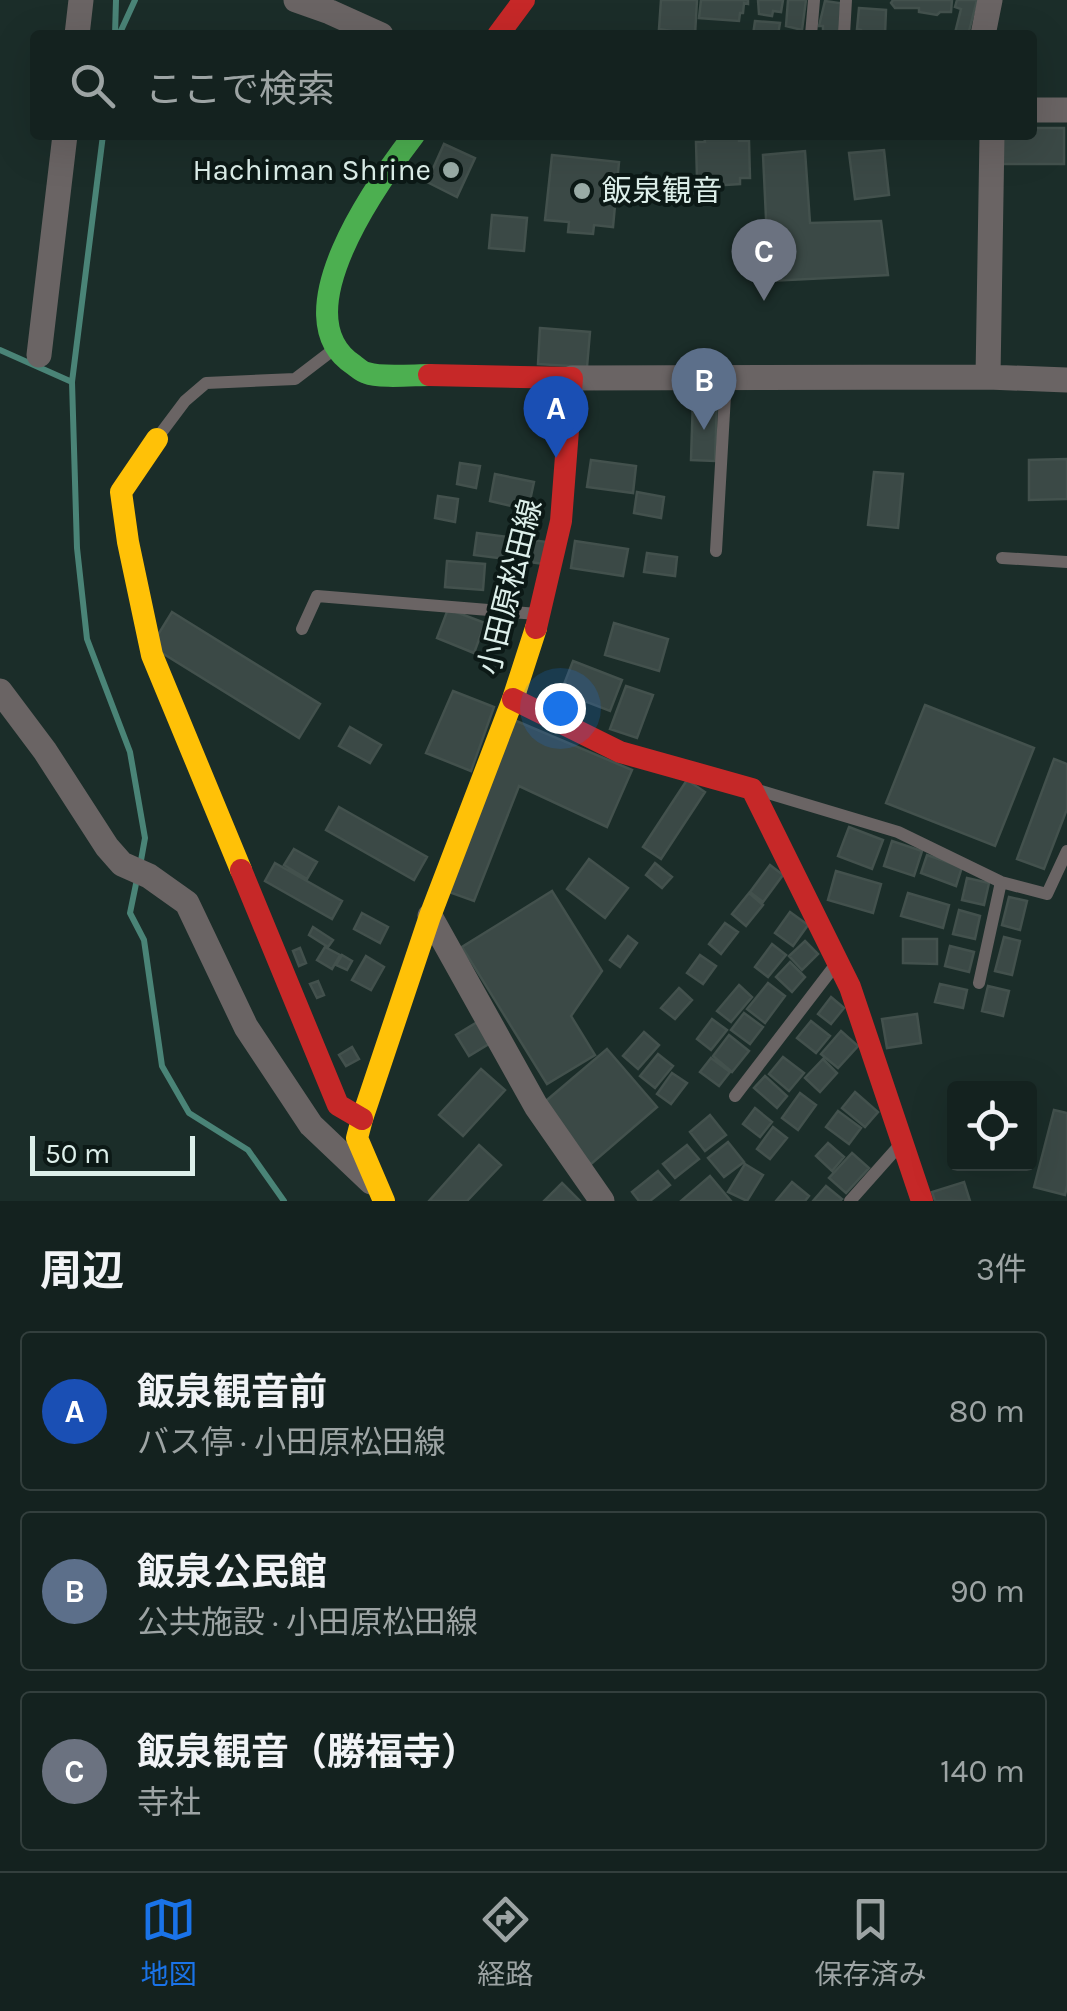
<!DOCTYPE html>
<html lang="ja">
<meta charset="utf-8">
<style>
body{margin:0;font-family:Karla,"Noto Sans JP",sans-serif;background:#212f2c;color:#f1f3f6}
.controls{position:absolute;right:30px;bottom:30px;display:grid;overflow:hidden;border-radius:10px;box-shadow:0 10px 40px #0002}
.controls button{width:90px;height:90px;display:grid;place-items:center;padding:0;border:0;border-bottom:2px solid #333f3d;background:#14221f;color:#f1f3f6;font:50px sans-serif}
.scale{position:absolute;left:30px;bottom:25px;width:165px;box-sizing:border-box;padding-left:10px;border:5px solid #ddefea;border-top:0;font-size:28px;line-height:35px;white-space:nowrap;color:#ddefea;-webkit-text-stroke:8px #0c1916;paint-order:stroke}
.you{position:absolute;left:560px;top:708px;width:35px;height:35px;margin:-25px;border:8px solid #fff;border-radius:50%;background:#1a73e8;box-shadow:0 0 0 15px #1a73e833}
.badge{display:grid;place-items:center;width:65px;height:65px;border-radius:50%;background:#1a73e8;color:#fff;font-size:32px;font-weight:700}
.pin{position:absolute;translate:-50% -82px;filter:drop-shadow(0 2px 5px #0008)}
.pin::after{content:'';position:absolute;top:52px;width:35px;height:30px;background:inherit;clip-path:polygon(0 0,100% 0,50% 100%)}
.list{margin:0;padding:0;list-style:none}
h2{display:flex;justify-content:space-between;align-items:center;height:130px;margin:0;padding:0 40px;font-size:42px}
h2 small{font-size:32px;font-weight:400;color:#9da4a4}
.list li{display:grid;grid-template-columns:65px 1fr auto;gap:30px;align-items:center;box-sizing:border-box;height:160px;margin:0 20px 20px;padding:0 20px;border:2px solid #333f3d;border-radius:10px}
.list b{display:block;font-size:38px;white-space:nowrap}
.list p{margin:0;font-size:32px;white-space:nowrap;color:#9da4a4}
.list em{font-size:32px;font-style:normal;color:#9da4a4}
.icon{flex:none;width:55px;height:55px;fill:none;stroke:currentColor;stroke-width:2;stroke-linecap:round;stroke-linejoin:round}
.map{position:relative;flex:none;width:1067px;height:1201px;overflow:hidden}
.search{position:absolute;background:#14221f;box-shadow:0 10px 40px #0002;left:30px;right:30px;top:30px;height:110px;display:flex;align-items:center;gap:25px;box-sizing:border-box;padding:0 35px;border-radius:10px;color:#9da4a4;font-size:38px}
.sheet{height:670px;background:#14221f}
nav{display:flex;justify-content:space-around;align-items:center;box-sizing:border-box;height:140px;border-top:2px solid #333f3d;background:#14221f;font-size:28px;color:#9da4a4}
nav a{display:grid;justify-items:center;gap:5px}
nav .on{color:#1a73e8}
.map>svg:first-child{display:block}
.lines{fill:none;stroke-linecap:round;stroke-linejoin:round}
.stream{stroke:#4a8477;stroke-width:6}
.building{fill:#3b4946;stroke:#43514d;stroke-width:2.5}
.lane{stroke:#6a6464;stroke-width:12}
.street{stroke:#6a6464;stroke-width:25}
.fast{stroke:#4caf50;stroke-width:22}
.slow{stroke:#ffc107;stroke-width:22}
.jam{stroke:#c62828;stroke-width:22}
.poi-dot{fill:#99aba6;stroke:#0c1916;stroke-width:4}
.labels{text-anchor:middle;stroke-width:8;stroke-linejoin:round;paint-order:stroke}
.poi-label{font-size:30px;fill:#ddefea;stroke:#0c1916;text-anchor:end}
.street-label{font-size:30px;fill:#ddefea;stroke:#0c1916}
</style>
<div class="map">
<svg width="1067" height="1201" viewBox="0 0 1067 1201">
<rect width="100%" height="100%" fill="#1b2d29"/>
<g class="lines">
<path class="stream" d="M115,35L116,0
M119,35L135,0
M103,135L72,382L77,548L87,639L130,752L145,838L140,866
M0,350L72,382
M137,879L130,913L144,940L162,1066L189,1113L248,1150L284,1201"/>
</g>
<path class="building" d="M661,0H697L695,35L659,29Z
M701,0H748V4L744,3L743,13H740L739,21L699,18Z
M758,0H783L781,12L773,11L772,16L759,14Z
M788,0H806L802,30L786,26Z
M893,0H952L951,12H940L937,15L919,12V8H895L891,3Z
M957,0H977L968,35L955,33L961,9L955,7Z
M825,1L846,4L838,33L823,31V26H819Z
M859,8L886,10L885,35L861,34V30L857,29Z
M755,21L780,23L778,35H753Z
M1032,128H1064V164H996V135H1032Z
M704,135H739V141H749L750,178H740V184L725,185H709V178H697L696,142H705Z
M444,144L475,158L457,197L427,182Z
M884,150L889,195L855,199L849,153Z
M805,151L810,223L881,221L888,275L769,281L763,155Z
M552,155L619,162L613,227L594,225L593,234L568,232L569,222L545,220Z
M492,215L527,218L524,251L489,248Z
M540,328L590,332L587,367L538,364Z
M693,398L717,399L715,461L691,460Z
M1067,459V499L1029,500V460Z
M591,460L636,466L633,493L587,487Z
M460,463L480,466L476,488L457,484Z
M874,472L903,474L898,528L868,525Z
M495,474L534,482L528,510L490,501Z
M637,492L664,497L661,518L634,513Z
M438,496L458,499L455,522L435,518Z
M477,533L547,542L545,564L474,555Z
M575,541L628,549L623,576L571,568Z
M647,553L677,557L675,576L644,572Z
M447,561L485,564L483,590L445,587Z
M448,609L485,623L474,653L437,638Z
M172,612L320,704L299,738L151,646Z
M614,623L668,639L659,671L605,655Z
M573,661L622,680L610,711L561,692Z
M626,686L653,695L637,738L610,729Z
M453,691L494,707L471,771L426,753Z
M925,705L1034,748L995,846L886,803Z
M514,720L632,770L607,827L519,786L474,901L449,892Z
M350,727L381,745L370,763L339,746Z
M1054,759L1067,764V809L1044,869L1017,859Z
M687,780L705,792L661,859L643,847Z
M339,807L427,857L414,880L326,830Z
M849,827L883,840L872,869L838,856Z
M892,841L922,851L914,876L884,866Z
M294,849L317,862L307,879L284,865Z
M927,855L962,867L956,886L921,873Z
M589,859L628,888L605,918L567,889Z
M275,863L342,901L332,919L265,881Z
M655,863L672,877L662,888L646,875Z
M770,865L783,875L763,902L750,892Z
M836,871L881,884L873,913L828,900Z
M967,878L989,883L984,905L962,900Z
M552,891L602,971L571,1016L595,1055L547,1084L462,947Z
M749,893L763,905L746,926L732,914Z
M908,893L949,905L943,928L901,916Z
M1009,897L1027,901L1020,930L1002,925Z
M959,910L980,916L975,939L953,934Z
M790,912L808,925L793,946L775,933Z
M362,913L388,927L380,943L354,929Z
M725,923L738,932L721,954L709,944Z
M313,927L333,940L328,947L309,935Z
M628,936L637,943L620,967L610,960Z
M1004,937L1020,941L1012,975L995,971Z
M903,939H937V964L903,963Z
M805,941L818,954L802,970L789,956Z
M772,944L786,955L768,977L755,967Z
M950,946L974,952L969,972L945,966Z
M325,947L340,955L332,969L317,960Z
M300,948L306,963L299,966L293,951Z
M342,955L352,961L347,970L336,965Z
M700,955L716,966L703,984L687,973Z
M366,956L384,967L371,990L352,980Z
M790,962L805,977L792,992L776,977Z
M318,981L324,995L317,998L310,984Z
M768,983L785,996L765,1023L747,1009Z
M940,984L967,990L963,1008L935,1002Z
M739,985L752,997L731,1022L717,1011Z
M988,986L1009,991L1003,1016L982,1011Z
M679,988L692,1000L675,1019L661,1008Z
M831,997L844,1008L831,1024L818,1014Z
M744,1013L763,1027L750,1044L731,1030Z
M917,1014L921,1043L887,1048L882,1019Z
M712,1019L727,1030L711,1050L697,1039Z
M479,1021L492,1042L469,1056L456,1035Z
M811,1021L830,1036L816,1053L797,1038Z
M841,1031L858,1046L838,1068L821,1054Z
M644,1032L659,1045L638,1069L623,1056Z
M729,1035L749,1051L732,1072L713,1056Z
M352,1047L359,1059L346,1066L339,1055Z
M607,1049L657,1107L591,1164L540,1106Z
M658,1054L673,1066L655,1088L640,1076Z
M783,1057L804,1073L789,1091L769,1074Z
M711,1058L730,1072L719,1086L700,1072Z
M823,1059L837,1073L820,1092L805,1078Z
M481,1069L505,1090L463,1136L439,1115Z
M672,1073L687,1083L671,1104L657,1094Z
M765,1076L787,1096L777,1108L754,1088Z
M855,1092L878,1112L865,1127L842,1108Z
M800,1093L816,1105L798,1130L782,1118Z
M755,1108L772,1122L760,1137L743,1124Z
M1054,1110L1067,1113V1186L1065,1195L1034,1187Z
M838,1111L861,1128L849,1144L826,1127Z
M710,1115L726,1135L705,1151L690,1132Z
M773,1127L787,1138L770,1159L757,1149Z
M728,1142L744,1162L724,1177L708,1158Z
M828,1143L844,1157L832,1171L816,1156Z
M479,1145L501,1165L467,1201H429Z
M687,1145L699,1159L675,1178L663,1164Z
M852,1153L869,1168L846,1193L829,1178Z
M745,1164L763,1175L747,1201L728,1192Z
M658,1171L670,1185L650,1201H639L632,1192Z
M710,1176L731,1201H681Z
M792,1182L809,1196L805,1201H776Z
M964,1182L970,1201H935L932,1192Z
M562,1183L580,1201H544Z
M826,1186L842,1199L840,1201H813Z"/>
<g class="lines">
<path class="lane" d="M811,35L814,0
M844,35L846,0
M158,437L185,401L206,383L295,379L333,350
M716,551L726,378
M1002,558L1067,562
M302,629L317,596L537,614
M761,791L898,832L1001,882L1047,894L1067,851
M979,983L1001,882
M735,1096L836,964
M850,1201L898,1147"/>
<path class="street" d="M296,0L330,12L381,35
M77,35L81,0
M983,35L990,0
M1032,110H1067
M39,355L65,135
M988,377L992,135
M572,378L988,377L1067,380
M0,691L45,751L107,847L122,864L149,876L187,903L246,1027L311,1125L371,1182
M430,916L536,1106L602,1201"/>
<path class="fast" d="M414,135C378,182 280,317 354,365C358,368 362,372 367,373C379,378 414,375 429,375"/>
<path class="slow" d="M157,439L121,492L128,542L152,655L241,870
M384,1201L357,1138L362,1119L430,916L513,699L536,628"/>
<path class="jam" d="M498,35L524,0
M429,375L572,378L561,521L536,628
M513,699L620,752L752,789L850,987L922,1201
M241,870L338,1105L362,1119"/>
</g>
<g class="poi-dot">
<circle cx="451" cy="170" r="10"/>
<circle cx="582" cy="191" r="10"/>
</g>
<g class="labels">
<g class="poi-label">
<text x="431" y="180">Hachiman Shrine</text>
<text x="602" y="201" text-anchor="start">飯泉観音</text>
</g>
<g class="street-label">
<text transform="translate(510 587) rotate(-76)" y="10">小田原松田線</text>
</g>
</g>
</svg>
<div class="controls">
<button><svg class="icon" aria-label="locate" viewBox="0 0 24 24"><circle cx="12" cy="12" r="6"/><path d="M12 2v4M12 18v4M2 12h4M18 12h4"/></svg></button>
</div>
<div class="scale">50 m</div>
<div class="you"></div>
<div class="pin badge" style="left:556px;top:458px;background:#1a4fb4">A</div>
<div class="pin badge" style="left:704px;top:430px;background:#5c6f8a">B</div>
<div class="pin badge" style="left:764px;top:301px;background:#6b7280">C</div>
<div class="search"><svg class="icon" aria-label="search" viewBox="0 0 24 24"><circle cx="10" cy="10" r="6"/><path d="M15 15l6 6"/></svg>ここで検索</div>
</div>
<section class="sheet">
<h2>周辺<small>3件</small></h2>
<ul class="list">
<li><span class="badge" style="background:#1a4fb4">A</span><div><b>飯泉観音前</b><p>バス停 · 小田原松田線</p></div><em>80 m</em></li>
<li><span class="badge" style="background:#5c6f8a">B</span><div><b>飯泉公民館</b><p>公共施設 · 小田原松田線</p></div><em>90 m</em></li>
<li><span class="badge" style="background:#6b7280">C</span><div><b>飯泉観音（勝福寺）</b><p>寺社</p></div><em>140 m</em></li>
</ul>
</section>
<nav>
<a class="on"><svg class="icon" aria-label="map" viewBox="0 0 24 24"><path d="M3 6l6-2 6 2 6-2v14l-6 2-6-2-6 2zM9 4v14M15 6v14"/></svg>地図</a>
<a><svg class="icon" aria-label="directions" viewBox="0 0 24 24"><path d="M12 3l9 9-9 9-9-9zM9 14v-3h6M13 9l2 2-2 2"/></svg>経路</a>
<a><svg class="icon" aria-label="saved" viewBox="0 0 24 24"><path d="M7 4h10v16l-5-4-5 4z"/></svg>保存済み</a>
</nav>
